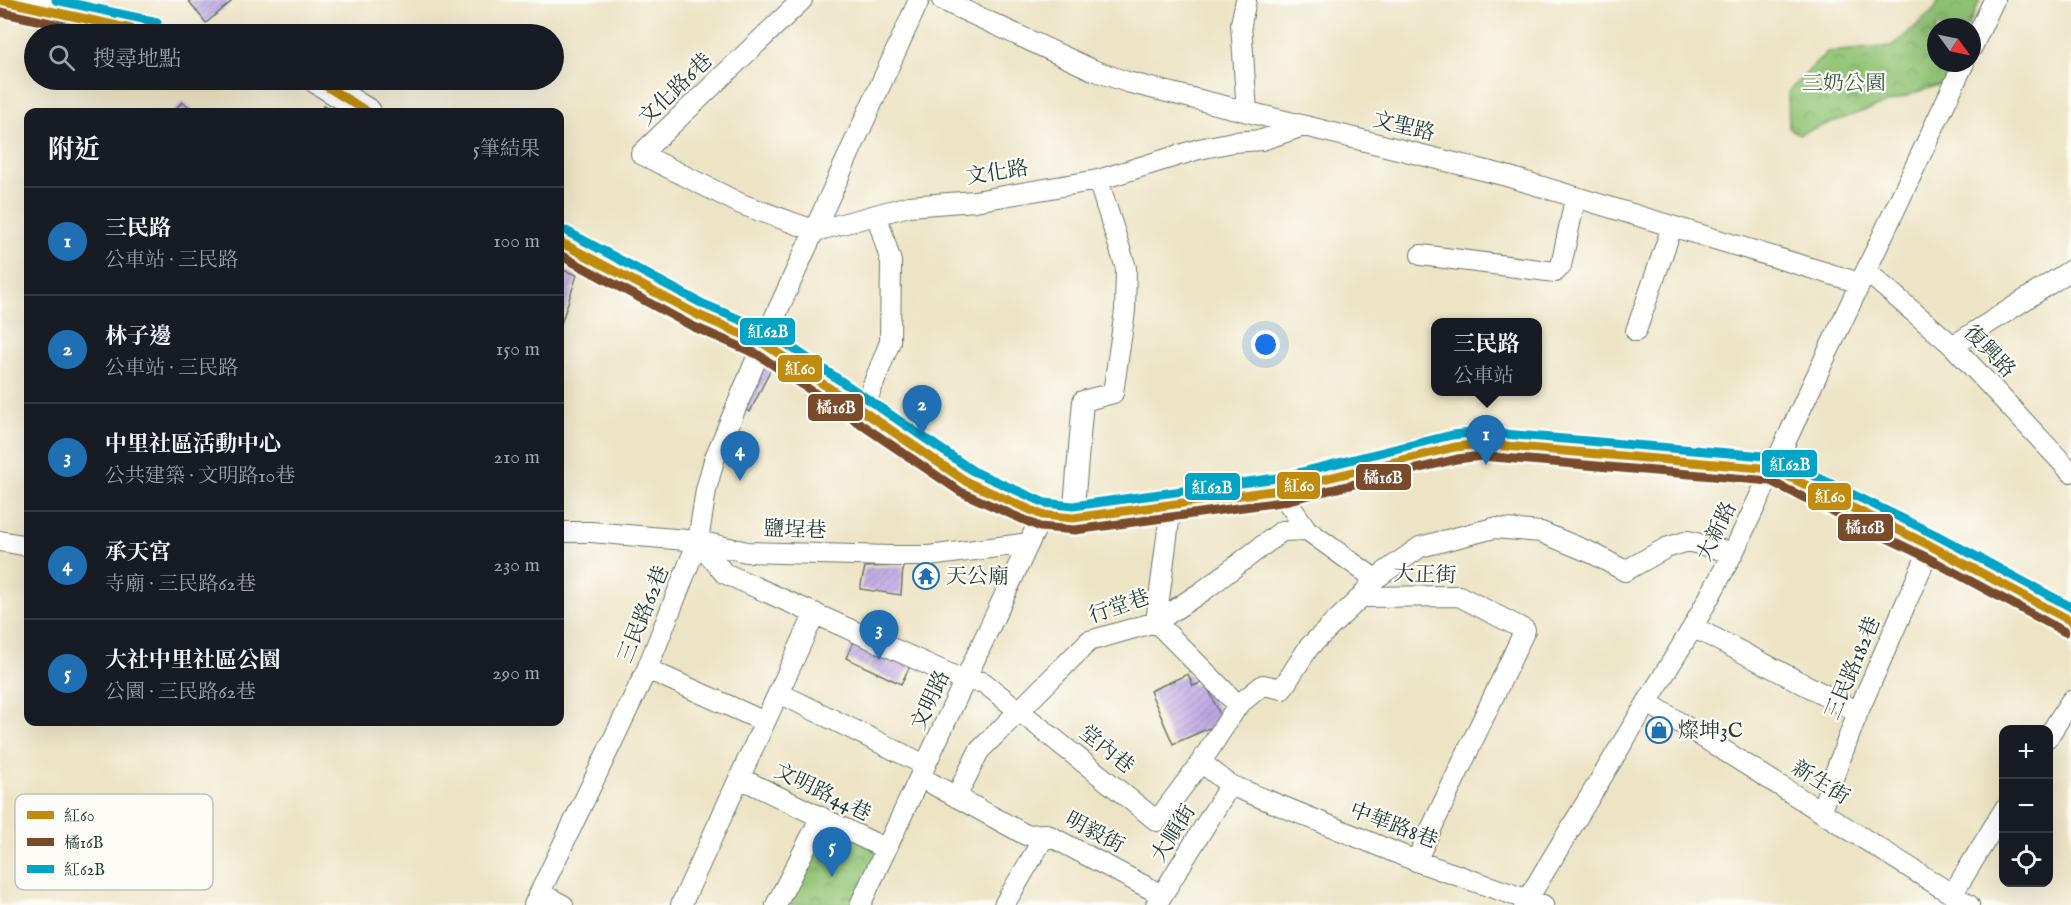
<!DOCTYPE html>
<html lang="zh-TW">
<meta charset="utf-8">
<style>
body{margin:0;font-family:"IM FELL English","Noto Serif TC",serif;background:#242831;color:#f1f3f6}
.controls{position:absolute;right:18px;bottom:18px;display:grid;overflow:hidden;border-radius:12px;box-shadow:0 6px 24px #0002}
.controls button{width:54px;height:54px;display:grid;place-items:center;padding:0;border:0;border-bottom:2px solid #363941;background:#171b24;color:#f1f3f6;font:30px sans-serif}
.compass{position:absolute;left:1927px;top:18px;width:54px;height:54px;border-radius:50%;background:#171b24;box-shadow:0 6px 24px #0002;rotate:123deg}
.you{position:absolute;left:1266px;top:345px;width:21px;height:21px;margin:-15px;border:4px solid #fff;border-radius:50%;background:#1a73e8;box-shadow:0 0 0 9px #1a73e833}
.badge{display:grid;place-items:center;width:39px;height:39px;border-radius:50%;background:#1f6fb2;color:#fff;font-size:20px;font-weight:700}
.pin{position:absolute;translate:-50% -50px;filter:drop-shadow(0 2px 3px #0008)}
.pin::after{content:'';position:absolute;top:32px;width:21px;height:18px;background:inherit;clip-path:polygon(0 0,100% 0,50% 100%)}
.popup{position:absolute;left:1431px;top:318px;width:111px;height:78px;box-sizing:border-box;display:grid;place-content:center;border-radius:12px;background:#171b24;filter:drop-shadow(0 2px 4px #0005);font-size:20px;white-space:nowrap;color:#9ea1a6}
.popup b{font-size:22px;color:#f1f3f6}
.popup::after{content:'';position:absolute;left:50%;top:100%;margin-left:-12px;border:12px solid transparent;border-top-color:#171b24}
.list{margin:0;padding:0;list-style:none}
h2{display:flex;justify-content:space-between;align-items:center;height:78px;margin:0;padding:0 24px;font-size:26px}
h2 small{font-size:20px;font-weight:400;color:#9ea1a6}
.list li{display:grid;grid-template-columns:39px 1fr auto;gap:18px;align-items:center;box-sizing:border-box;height:108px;padding:0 24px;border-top:2px solid #363941}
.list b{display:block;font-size:22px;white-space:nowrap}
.list p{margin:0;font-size:20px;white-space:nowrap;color:#9ea1a6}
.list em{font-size:20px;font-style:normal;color:#9ea1a6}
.icon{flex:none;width:33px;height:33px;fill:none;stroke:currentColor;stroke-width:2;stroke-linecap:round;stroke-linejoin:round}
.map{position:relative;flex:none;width:2071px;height:905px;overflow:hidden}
.search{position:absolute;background:#171b24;box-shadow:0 6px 24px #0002;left:24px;top:24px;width:540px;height:66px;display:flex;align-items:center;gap:15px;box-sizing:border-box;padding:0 21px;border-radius:33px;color:#9ea1a6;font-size:22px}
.panel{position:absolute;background:#171b24;box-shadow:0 6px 24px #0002;left:24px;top:108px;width:540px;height:618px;border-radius:12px}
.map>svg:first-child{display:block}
.park{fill:url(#park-crowns);stroke:#588054;stroke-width:1.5}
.building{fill:url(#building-hatch)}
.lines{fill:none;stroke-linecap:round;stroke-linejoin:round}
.minor-casing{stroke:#677767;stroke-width:22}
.major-casing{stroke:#677767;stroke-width:28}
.minor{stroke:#fff;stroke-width:20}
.major{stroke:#fff;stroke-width:26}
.bus-1-casing{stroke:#fdfcf7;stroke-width:14}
.bus-2-casing{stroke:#fdfcf7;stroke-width:14}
.bus-3-casing{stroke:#fdfcf7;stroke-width:14}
.bus-1{stroke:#c18c0d;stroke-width:9}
.bus-2{stroke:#7a4b2a;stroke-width:9}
.bus-3{stroke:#02a4c6;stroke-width:9}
.labels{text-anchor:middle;stroke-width:4.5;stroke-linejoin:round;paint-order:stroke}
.park-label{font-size:21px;fill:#3c5f44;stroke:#fdfcf7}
.street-label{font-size:21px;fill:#1f3d34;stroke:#fdfcf7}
.poi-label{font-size:21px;fill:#1f3d34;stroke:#fdfcf7;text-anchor:start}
.key{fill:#fdfcf7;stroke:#bac3bc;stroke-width:1.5}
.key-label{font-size:16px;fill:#1f3d34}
.line-badge{stroke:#fdfcf7;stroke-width:2}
.badge-label{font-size:16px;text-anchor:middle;font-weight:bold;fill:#fff}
</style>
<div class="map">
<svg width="2071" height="905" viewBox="0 0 2071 905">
<defs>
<pattern id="park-crowns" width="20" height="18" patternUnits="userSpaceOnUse" patternTransform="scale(1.5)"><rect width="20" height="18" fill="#92c475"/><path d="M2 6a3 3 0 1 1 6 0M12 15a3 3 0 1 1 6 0" fill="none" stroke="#77a061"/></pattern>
<pattern id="building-hatch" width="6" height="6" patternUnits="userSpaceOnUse" patternTransform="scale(1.5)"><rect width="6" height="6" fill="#bda6e3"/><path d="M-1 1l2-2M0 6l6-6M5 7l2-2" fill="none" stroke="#9988b9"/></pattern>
</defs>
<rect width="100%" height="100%" fill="#fdfcf7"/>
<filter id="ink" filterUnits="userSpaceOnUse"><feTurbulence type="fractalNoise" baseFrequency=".0167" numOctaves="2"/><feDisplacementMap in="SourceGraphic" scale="12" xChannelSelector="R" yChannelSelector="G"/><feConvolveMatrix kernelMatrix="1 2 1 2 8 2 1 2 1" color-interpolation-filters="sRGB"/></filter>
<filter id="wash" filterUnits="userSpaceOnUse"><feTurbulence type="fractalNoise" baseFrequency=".008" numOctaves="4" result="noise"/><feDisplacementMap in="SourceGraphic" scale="24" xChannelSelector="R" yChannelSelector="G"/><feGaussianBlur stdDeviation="1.35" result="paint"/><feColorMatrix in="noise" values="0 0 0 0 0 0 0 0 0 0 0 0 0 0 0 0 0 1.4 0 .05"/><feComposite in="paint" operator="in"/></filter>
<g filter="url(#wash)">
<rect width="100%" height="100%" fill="#ede4c5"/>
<path class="park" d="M1939,0H1980L1968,27H1936V63H1953L1944,83L1799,134L1789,128L1788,92L1827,52L1893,46L1934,10Z
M821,817L886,849L859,905H776Z"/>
<g id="blocks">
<path class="building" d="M188,0H229L231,2L206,23Z
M182,102L196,112H173Z
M323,106L336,112H319Z
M560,269L577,275L560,327Z
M762,358L773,364L750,412L739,407Z
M903,566L901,595L860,589L865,567Z
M857,635L912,662L901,684L846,658Z
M1188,674L1193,686L1205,681L1223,722L1173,744L1150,691Z"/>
</g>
</g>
<g filter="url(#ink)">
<use href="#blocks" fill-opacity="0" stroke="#677767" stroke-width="1.5"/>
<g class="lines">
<defs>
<path id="minor" d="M802,0L641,154L741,204L816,231
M942,0L1093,70L1127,82L1503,175L1860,283
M1246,0L1241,24L1247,112
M1972,47L1994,0
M816,231L909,206L975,201L1098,180L1199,149L1233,142L1262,140L1303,126
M1421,255L1555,272L1561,266L1575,199
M1866,271L1953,346L2071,472
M1636,331L1672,227
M1953,346L2071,270
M863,410L890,342L891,262L877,216
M1279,490L1307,530L1375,579L1361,597L1459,596L1525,630L1416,861
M1171,506L1156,622L1238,705
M1073,518L1083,401L1113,393L1125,311L1126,268L1098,180
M560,532H591L698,541L747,552L891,556H929L1029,543
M0,541L28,546
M698,541L724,573L965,681L983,682L1157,821L1201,762
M1375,579L1420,547L1494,528L1541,532L1594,554L1625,571L1666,548L1688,541L1733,553
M1361,597L1309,647L1282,689L1263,685L1238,705L1201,762L1230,785L1416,861L1543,905
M1693,627L1858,712
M647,669L765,722
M779,693L925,765
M1647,702L1969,905
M2048,737L2071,701
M920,777L1026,835L1046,834
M740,778L886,849
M956,797L979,751L1089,641L1156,622L1203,591L1282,531L1307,530
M1821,810L1858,712L1931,546
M540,893L563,905
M1952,895L2004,810
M534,905L647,669L698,541L706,490L714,460L763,343L919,0
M681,905L815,613
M776,905L821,817
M860,905L1042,515
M1004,905L1046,834L1162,895
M1156,905L1230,785
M1524,905L1693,627L1733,553L1964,63"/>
<path id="major" d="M0,0L154,34
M316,80L368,112
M560,242L698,315L763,343L967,482L1042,515L1073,518L1279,490L1455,447L1482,444L1773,469L1931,546L2071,621"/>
</defs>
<use href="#minor" class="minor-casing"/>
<use href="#major" class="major-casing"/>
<use href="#minor" class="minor"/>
<use href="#major" class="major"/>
<defs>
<path id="bus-1" d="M0,0L154,34
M316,80L368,112
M560,242L698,315L763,343L967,482L1042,515L1073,518L1279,490L1455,447L1482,444L1773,469L1931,546L2071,621"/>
<path id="bus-2" d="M0,12L101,34
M560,255L692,326L757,354L961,492L1040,527L1075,530L1281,502L1457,459L1482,456L1770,481L1926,557L2065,632"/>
<path id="bus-3" d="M56,0L157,22
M566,231L703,304L769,332L973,471L1045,503L1073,506L1277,478L1452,435L1481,432L1776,457L1936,535L2071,607"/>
</defs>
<use href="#bus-1" class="bus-1-casing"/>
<use href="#bus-2" class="bus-2-casing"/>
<use href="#bus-3" class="bus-3-casing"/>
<use href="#bus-1" class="bus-1"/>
<use href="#bus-2" class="bus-2"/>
<use href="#bus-3" class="bus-3"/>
</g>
</g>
<defs>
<symbol id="temple-ring" viewBox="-11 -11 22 22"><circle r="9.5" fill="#fdfcf7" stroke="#1f6fb2" stroke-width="1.5"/><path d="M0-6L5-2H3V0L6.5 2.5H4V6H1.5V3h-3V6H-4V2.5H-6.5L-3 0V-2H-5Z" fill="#1f6fb2"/></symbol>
<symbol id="shop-ring" viewBox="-11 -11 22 22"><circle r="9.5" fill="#fdfcf7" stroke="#1f6fb2" stroke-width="1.5"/><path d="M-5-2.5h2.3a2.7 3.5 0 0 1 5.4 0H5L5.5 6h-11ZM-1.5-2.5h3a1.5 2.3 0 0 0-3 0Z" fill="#1f6fb2"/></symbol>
</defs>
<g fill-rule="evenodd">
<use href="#temple-ring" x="911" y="561" width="30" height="30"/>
<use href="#shop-ring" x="1644" y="715" width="30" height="30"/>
</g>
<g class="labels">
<g class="park-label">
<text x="1844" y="90">三奶公園</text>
</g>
<g class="street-label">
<text transform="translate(675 89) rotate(-44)" y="7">文化路6巷</text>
<text transform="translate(1404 126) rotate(14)" y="7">文聖路</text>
<text transform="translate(997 172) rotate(-9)" y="7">文化路</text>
<text transform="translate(1990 351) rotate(46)" y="7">復興路</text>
<text transform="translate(795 529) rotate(2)" y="7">鹽埕巷</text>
<text transform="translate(1716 531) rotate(-64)" y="7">大新路</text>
<text transform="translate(1425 574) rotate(2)" y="7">大正街</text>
<text transform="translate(1119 606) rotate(-19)" y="7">行堂巷</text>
<text transform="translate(643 614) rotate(-68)" y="7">三民路62巷</text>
<text transform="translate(1852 668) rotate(-67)" y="7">三民路182巷</text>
<text transform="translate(930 700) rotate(-65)" y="7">文明路</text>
<text transform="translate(1107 749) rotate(39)" y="7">堂內巷</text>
<text transform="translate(1821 782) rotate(32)" y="7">新生街</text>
<text transform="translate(823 792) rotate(26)" y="7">文明路44巷</text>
<text transform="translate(1394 825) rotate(21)" y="7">中華路8巷</text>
<text transform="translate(1095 832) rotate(28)" y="7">明毅街</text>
<text transform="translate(1173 833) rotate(-58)" y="7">大順街</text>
</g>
<g class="poi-label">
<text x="946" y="583">天公廟</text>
<text x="1678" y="737">燦坤3C</text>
</g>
</g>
<rect x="15" y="794" width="198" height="96" rx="9" class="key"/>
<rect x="27" y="811" width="27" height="8" fill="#c18c0d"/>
<rect x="27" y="838" width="27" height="8" fill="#7a4b2a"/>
<rect x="27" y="865" width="27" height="8" fill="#02a4c6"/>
<g class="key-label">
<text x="64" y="821">紅60</text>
<text x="64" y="848">橘16B</text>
<text x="64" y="875">紅62B</text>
</g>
<g class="line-badge">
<rect x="739" y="317" width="57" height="29" rx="6" fill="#02a4c6"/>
<rect x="777" y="354" width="46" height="29" rx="6" fill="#c18c0d"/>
<rect x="807" y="393" width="57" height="29" rx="6" fill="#7a4b2a"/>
<rect x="1761" y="449" width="57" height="29" rx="6" fill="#02a4c6"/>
<rect x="1355" y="463" width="57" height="28" rx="6" fill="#7a4b2a"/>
<rect x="1276" y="471" width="45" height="29" rx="6" fill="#c18c0d"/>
<rect x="1184" y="472" width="57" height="29" rx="6" fill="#02a4c6"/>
<rect x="1807" y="482" width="45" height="29" rx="6" fill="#c18c0d"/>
<rect x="1837" y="513" width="57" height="29" rx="6" fill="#7a4b2a"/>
</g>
<g class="badge-label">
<text x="768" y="337">紅62B</text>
<text x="800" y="374">紅60</text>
<text x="836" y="413">橘16B</text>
<text x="1790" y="470">紅62B</text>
<text x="1383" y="483">橘16B</text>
<text x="1299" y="491">紅60</text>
<text x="1212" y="493">紅62B</text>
<text x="1830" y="502">紅60</text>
<text x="1865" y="533">橘16B</text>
</g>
</svg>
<div class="controls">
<button>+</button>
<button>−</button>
<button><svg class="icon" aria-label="locate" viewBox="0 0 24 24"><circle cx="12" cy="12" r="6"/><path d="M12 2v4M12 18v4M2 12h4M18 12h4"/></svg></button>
</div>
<svg class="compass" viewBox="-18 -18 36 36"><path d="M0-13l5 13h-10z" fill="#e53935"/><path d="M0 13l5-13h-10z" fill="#9ea1a6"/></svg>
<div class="you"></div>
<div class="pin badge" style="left:1486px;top:465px">1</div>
<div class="popup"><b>三民路</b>公車站</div>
<div class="pin badge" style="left:922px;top:435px">2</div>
<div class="pin badge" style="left:879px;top:660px">3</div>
<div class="pin badge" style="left:740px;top:481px">4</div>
<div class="pin badge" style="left:832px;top:877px">5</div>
<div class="search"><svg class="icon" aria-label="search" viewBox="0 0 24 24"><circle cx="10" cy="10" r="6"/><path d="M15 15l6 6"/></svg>搜尋地點</div>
<section class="panel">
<h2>附近<small>5筆結果</small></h2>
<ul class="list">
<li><span class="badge">1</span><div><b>三民路</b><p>公車站 · 三民路</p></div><em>100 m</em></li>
<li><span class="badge">2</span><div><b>林子邊</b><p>公車站 · 三民路</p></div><em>150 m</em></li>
<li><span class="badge">3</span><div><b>中里社區活動中心</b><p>公共建築 · 文明路10巷</p></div><em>210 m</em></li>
<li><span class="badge">4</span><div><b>承天宮</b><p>寺廟 · 三民路62巷</p></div><em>230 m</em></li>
<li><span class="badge">5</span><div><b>大社中里社區公園</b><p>公園 · 三民路62巷</p></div><em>290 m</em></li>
</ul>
</section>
</div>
